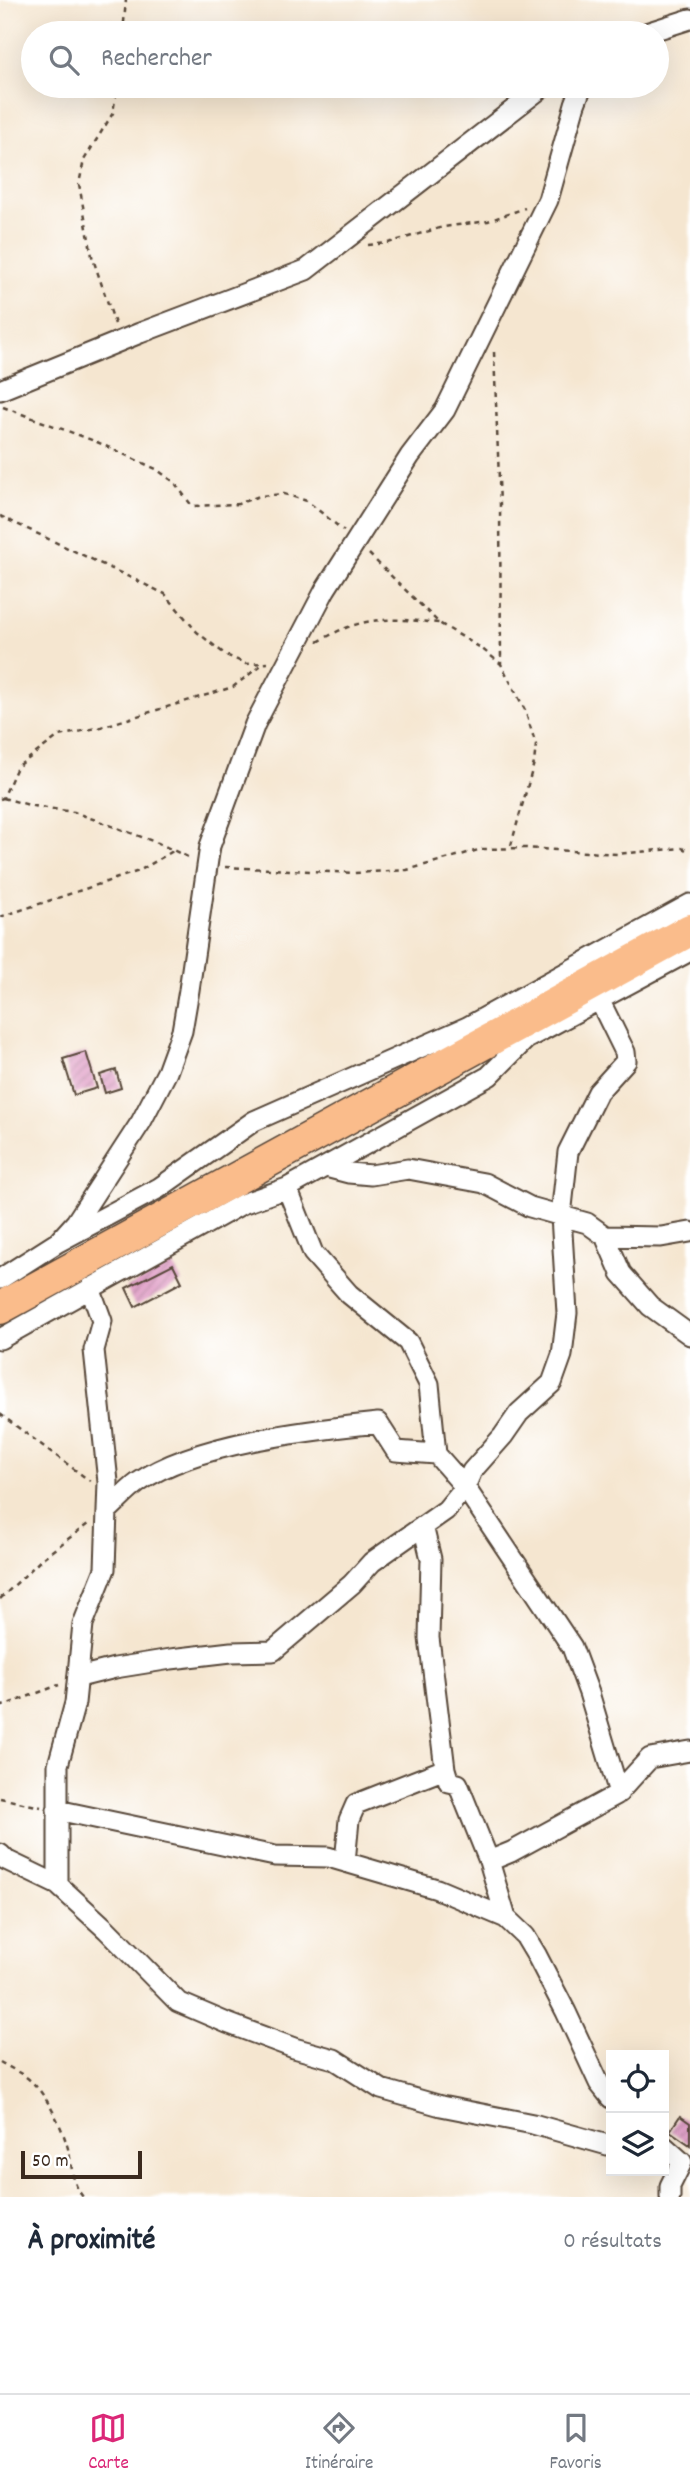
<!DOCTYPE html>
<html lang="fr">
<meta charset="utf-8">
<style>
body{margin:0;font-family:Dekko,sans-serif;background:#f6f6f7;color:#1f2937}
.controls{position:absolute;right:21px;bottom:21px;display:grid;overflow:hidden;border-radius:0px;box-shadow:0 7px 28px #0002}
.controls button{width:63px;height:63px;display:grid;place-items:center;padding:0;border:0;border-bottom:2px solid #e0e1e3;background:#fff;color:#1f2937;font:35px sans-serif}
.scale{position:absolute;left:21px;bottom:18px;width:121px;box-sizing:border-box;padding-left:7px;border:4px solid #3b2a1e;border-top:0;font-size:19px;line-height:24px;white-space:nowrap;color:#3b2a1e;-webkit-text-stroke:5px #fff;paint-order:stroke}
.list{margin:0;padding:0;list-style:none}
h2{display:flex;justify-content:space-between;align-items:center;height:91px;margin:0;padding:0 28px;font-size:30px}
h2 small{font-size:23px;font-weight:400;color:#747a83}
.icon{flex:none;width:38px;height:38px;fill:none;stroke:currentColor;stroke-width:2;stroke-linecap:round;stroke-linejoin:round}
.map{position:relative;flex:none;width:690px;height:2197px;overflow:hidden}
.search{position:absolute;background:#fff;box-shadow:0 7px 28px #0002;left:21px;right:21px;top:21px;height:77px;display:flex;align-items:center;gap:18px;box-sizing:border-box;padding:0 24px;border-radius:38px;color:#747a83;font-size:26px}
.sheet{height:196px;background:#fff}
nav{display:flex;justify-content:space-around;align-items:center;box-sizing:border-box;height:98px;border-top:2px solid #e0e1e3;background:#fff;font-size:19px;color:#747a83}
nav a{display:grid;justify-items:center;gap:4px}
nav .on{color:#db2777}
.map>svg:first-child{display:block}
.building{fill:url(#building-hatch)}
.lines{fill:none;stroke-linecap:round;stroke-linejoin:round}
.minor-casing{stroke:#574639;stroke-width:23}
.trunk-casing{stroke:#574639;stroke-width:35}
.path{stroke:#574639;stroke-width:2.5;stroke-dasharray:5 5;stroke-linecap:butt}
.minor{stroke:#fff;stroke-width:19}
.trunk{stroke:#fabc8b;stroke-width:32}
</style>
<div class="map">
<svg width="690" height="2197" viewBox="0 0 690 2197">
<defs>
<pattern id="building-hatch" width="6" height="6" patternUnits="userSpaceOnUse" patternTransform="scale(1.75)"><rect width="6" height="6" fill="#dd91bf"/><path d="M-1 1l2-2M0 6l6-6M5 7l2-2" fill="none" stroke="#b4779b"/></pattern>
</defs>
<rect width="100%" height="100%" fill="#fff"/>
<filter id="ink" filterUnits="userSpaceOnUse"><feTurbulence type="fractalNoise" baseFrequency=".0143" numOctaves="2"/><feDisplacementMap in="SourceGraphic" scale="14" xChannelSelector="R" yChannelSelector="G"/><feConvolveMatrix kernelMatrix="1 2 1 2 8 2 1 2 1" color-interpolation-filters="sRGB"/></filter>
<filter id="wash" filterUnits="userSpaceOnUse"><feTurbulence type="fractalNoise" baseFrequency=".00686" numOctaves="4" result="noise"/><feDisplacementMap in="SourceGraphic" scale="28" xChannelSelector="R" yChannelSelector="G"/><feGaussianBlur stdDeviation="1.57" result="paint"/><feColorMatrix in="noise" values="0 0 0 0 0 0 0 0 0 0 0 0 0 0 0 0 0 1.4 0 .05"/><feComposite in="paint" operator="in"/></filter>
<g filter="url(#wash)">
<rect width="100%" height="100%" fill="#f5e6d0"/>
<g id="blocks">
<path class="building" d="M86,1052L97,1088L74,1095L63,1059Z
M116,1070L121,1088L105,1093L100,1075Z
M173,1264L182,1282L135,1307L126,1288Z
M680,2116L690,2123V2145L670,2131Z"/>
</g>
</g>
<g filter="url(#ink)">
<use href="#blocks" fill-opacity="0" stroke="#574639" stroke-width="2"/>
<g class="lines">
<defs>
<path id="minor" d="M646,33L690,19
M0,390L140,333L306,270L544,86
M326,1167L349,1173L371,1175L408,1169L484,1183L530,1207L587,1223L605,1236L661,1237L690,1232
M287,1188L313,1253L349,1294L408,1342L429,1384L436,1454L465,1487L572,1647L589,1693L619,1793
M605,1236L621,1273L650,1306L690,1335
M58,1242L76,1222L141,1122L167,1072L182,1031L189,990L210,846L255,724L325,590L410,456L445,410L548,200L575,104L582,86
M0,1279L58,1242L159,1188L254,1121L467,1027L690,904
M90,1288L102,1321L94,1350L108,1482L105,1569L83,1624L75,1703L58,1765V1885L107,1930L178,2002L227,2023L294,2048L334,2059L381,2089L441,2106L533,2124L611,2146
M0,1339L242,1204L287,1188L489,1076L526,1039L690,951
M107,1511C117,1502 128,1490 139,1482C195,1443 310,1430 378,1423L396,1451L436,1454
M423,1526L431,1559L429,1638L445,1769L449,1782L458,1784L489,1861L506,1918L525,1936L537,1956L566,2012L599,2083L611,2098
M79,1677L115,1668L171,1659L231,1652L273,1651L352,1584L372,1562L446,1510L465,1487L472,1471L503,1436L519,1413L552,1383L562,1355L567,1313L561,1216L568,1152L598,1092L626,1061L625,1052L591,983
M57,1810L275,1856L328,1857L437,1889L506,1918
M0,1854L6,1860L58,1885
M489,1861L511,1852L616,1795L650,1758L690,1751
M345,1862L349,1820L356,1804L445,1769
M664,2146L682,2162L670,2186V2197"/>
<path id="trunk" d="M0,1308L690,930"/>
</defs>
<use href="#minor" class="minor-casing"/>
<use href="#trunk" class="trunk-casing"/>
<path class="path" d="M123,33L126,0
M368,245L388,243L443,227L488,221L525,208
M115,324L92,256L79,184L84,160L113,113L117,86
M494,352L500,505L501,664
M3,407L97,442L156,469L174,482L192,506L238,504L259,496L284,494L307,501L344,531
M0,516L165,594L197,632L226,655L246,664L268,663
M369,554L439,623L481,648L501,664L525,710L536,745L534,763L510,849
M318,642C362,615 389,618 439,623
M3,798L33,806L74,812L158,843L192,859
M0,799L3,798L17,767L59,736L101,727L233,687L264,663
M225,867L354,873L407,870L482,849L525,848L617,854L682,848L690,852
M0,917L139,871L173,851
M0,1414L90,1481
M0,1599L44,1557L88,1524
M0,1707L59,1685
M0,1798L41,1807
M0,2062C10,2068 24,2074 33,2083C48,2098 61,2125 67,2145C73,2164 70,2181 83,2197"/>
<use href="#minor" class="minor"/>
<use href="#trunk" class="trunk"/>
</g>
</g>
</svg>
<div class="controls">
<button><svg class="icon" aria-label="locate" viewBox="0 0 24 24"><circle cx="12" cy="12" r="6"/><path d="M12 2v4M12 18v4M2 12h4M18 12h4"/></svg></button>
<button><svg class="icon" aria-label="layers" viewBox="0 0 24 24"><path d="M12 4l9 5-9 5-9-5zM3 14l9 5 9-5"/></svg></button>
</div>
<div class="scale">50 m</div>
<div class="search"><svg class="icon" aria-label="search" viewBox="0 0 24 24"><circle cx="10" cy="10" r="6"/><path d="M15 15l6 6"/></svg>Rechercher</div>
</div>
<section class="sheet">
<h2>À proximité<small>0 résultats</small></h2>
<ul class="list">
</ul>
</section>
<nav>
<a class="on"><svg class="icon" aria-label="map" viewBox="0 0 24 24"><path d="M3 6l6-2 6 2 6-2v14l-6 2-6-2-6 2zM9 4v14M15 6v14"/></svg>Carte</a>
<a><svg class="icon" aria-label="directions" viewBox="0 0 24 24"><path d="M12 3l9 9-9 9-9-9zM9 14v-3h6M13 9l2 2-2 2"/></svg>Itinéraire</a>
<a><svg class="icon" aria-label="saved" viewBox="0 0 24 24"><path d="M7 4h10v16l-5-4-5 4z"/></svg>Favoris</a>
</nav>
